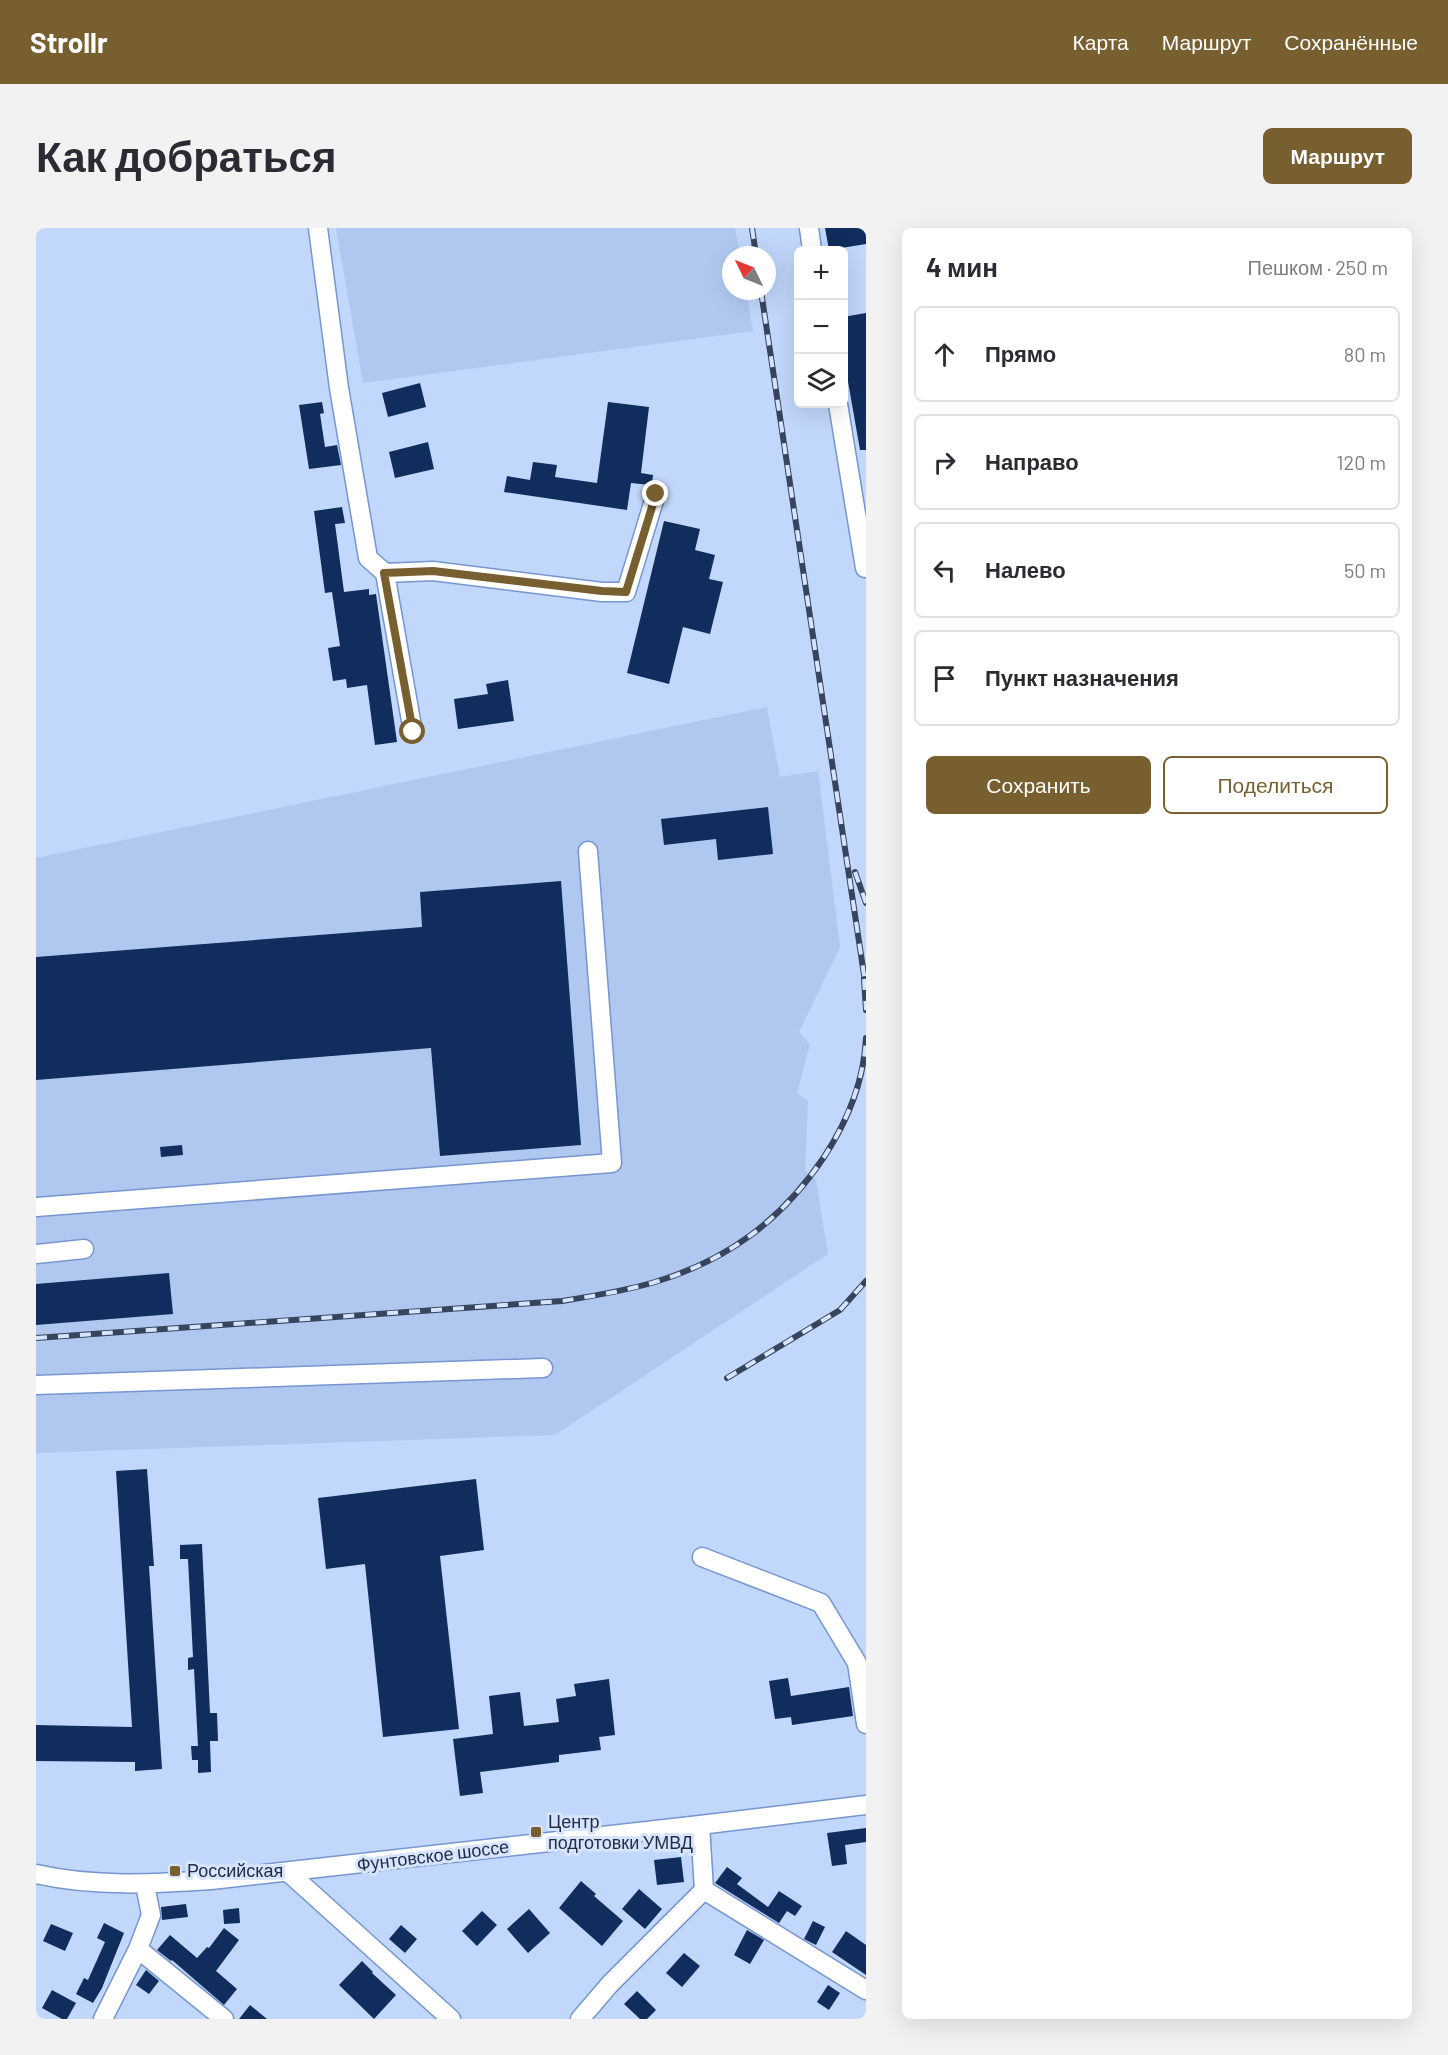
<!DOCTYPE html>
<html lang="ru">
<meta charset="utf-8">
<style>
body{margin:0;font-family:Barlow,sans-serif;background:#f2f2f3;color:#2b2b33}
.controls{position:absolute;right:18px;top:18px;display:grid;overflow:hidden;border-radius:9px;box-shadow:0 6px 24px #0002}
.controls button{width:54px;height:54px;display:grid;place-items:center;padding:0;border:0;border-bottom:2px solid #e1e1e2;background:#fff;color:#2b2b33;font:30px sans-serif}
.compass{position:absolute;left:686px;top:18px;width:54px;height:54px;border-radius:50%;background:#fff;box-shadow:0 6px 24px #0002;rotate:313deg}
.stop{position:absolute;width:18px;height:18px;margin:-14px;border:4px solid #785f30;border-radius:50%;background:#fff}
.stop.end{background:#785f30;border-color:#fff;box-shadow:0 2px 6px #0008}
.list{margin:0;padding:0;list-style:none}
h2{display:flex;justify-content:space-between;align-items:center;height:78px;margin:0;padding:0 24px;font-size:26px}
h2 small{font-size:20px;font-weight:400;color:#7c7c81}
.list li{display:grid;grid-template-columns:39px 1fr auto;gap:18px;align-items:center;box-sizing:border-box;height:96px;margin:0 12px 12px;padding:0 12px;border:2px solid #e1e1e2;border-radius:9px}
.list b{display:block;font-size:22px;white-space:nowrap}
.list em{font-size:20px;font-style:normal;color:#7c7c81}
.actions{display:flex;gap:12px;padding:18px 24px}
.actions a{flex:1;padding:14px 0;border:2px solid #785f30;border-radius:9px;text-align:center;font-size:21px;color:#785f30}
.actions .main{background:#785f30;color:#fff}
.icon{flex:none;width:33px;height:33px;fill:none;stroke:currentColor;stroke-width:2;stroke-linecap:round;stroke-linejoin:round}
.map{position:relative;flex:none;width:830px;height:1791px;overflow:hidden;border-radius:9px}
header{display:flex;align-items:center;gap:36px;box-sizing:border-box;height:84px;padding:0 30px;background:#785f30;color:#fff}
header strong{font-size:28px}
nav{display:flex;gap:33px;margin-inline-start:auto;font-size:21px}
.intro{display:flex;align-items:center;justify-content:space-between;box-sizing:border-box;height:144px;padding:0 36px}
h1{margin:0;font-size:42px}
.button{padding:15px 27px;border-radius:9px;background:#785f30;color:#fff;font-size:21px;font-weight:700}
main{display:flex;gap:36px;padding:0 36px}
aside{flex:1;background:#fff;border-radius:9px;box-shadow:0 6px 24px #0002}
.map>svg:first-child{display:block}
.built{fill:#b0c8ef}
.building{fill:#112d5d}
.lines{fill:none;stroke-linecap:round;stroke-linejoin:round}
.minor-casing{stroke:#7596d0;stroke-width:21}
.minor{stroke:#fff;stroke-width:18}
.rail-casing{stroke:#36445e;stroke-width:6}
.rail{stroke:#d6e4fd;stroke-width:4;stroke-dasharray:11;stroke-linecap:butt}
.route{stroke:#785f30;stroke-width:8}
.poi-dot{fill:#785f30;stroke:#d6e4fd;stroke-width:2}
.labels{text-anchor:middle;stroke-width:6;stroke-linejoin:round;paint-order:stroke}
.poi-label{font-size:18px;fill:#1f2c44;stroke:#d6e4fd;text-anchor:start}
.street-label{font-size:18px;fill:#1f2c44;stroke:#d6e4fd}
</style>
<header>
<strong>Strollr</strong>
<nav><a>Карта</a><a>Маршрут</a><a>Сохранённые</a></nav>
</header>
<div class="intro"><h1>Как добраться</h1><a class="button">Маршрут</a></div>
<main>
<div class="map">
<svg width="830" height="1791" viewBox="0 0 830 1791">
<rect width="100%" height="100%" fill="#c2d7fc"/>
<path class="built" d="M300,0H699L704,27H695V63H710L717,103L327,155Z
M731,479L744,549L782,543L804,719L763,804L774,816L761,865L772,873L769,942L780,952L792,1026L519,1207L0,1225V630Z"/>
<path class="building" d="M789,0H830V16L793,22Z
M830,85V222H824L807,125V89Z
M384,155L390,179L352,189L346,165Z
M286,174L288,185L284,186L289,219L301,217L305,237L273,241L263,177Z
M572,174L613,179L605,245L617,247L616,256L614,257L595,255L591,282L468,264L471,248L494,252L497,234L521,237L519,249L561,255Z
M392,214L398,241L359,250L353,224Z
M306,279L309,295L299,296L308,364L333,361V367L340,366L361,514L339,517L331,457L311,460L310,451L297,453L292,420L304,418L296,364L289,365L278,283Z
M628,293L664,301L659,322L679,327L673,351L687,354L674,406L647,399L633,456L591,445Z
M472,452L478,493L422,501L418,471L452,466L450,456Z
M732,579L737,626L682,632L680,611L628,617L625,591Z
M525,653L545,917L404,928L395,820L0,852V729L386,699L384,664Z
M146,917L147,927L125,929L124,919Z
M133,1045L137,1086L0,1097V1056Z
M111,1241L118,1338H113L126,1541L99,1543V1534L0,1533V1497L96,1499L80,1243Z
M440,1251L448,1322L404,1328L423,1501L347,1509L329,1336L290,1341L282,1270Z
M166,1316L174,1485H181L182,1513H174L175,1544L162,1545V1532H156L155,1518H162L158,1441L152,1442V1430L157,1429L152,1331H144V1317Z
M752,1450L755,1468L813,1459L817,1488L756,1497L755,1489L739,1491L733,1453Z
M573,1451L579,1507L563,1509L565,1522L523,1527V1534L444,1544L447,1565L424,1568L417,1511L457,1506L453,1468L484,1464L488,1498L523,1494L520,1471L540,1468L538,1456Z
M830,1600V1614L809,1617L811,1636L796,1638L791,1605Z
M645,1629L648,1654L621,1657L618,1632Z
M691,1639L706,1650L701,1656L732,1679L743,1663L766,1678L759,1688L751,1683L743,1695L679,1655Z
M545,1653L560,1666L558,1668L587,1693L566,1718L523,1680Z
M603,1661L626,1681L609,1701L586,1681Z
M150,1676L152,1689L126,1692L125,1679Z
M203,1680L204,1695L188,1696L187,1682Z
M493,1681L514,1705L492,1725L471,1701Z
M446,1683L461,1697L441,1718L426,1703Z
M777,1693L789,1699L780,1717L768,1711Z
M68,1695L88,1705L66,1760L57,1775L40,1766L48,1750L52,1752L69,1714L61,1710Z
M15,1696L37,1705L29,1723L7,1713Z
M365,1697L381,1711L369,1725L353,1711Z
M188,1700L203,1712L180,1743L201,1761L188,1777L136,1732L135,1733L121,1722L134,1707L161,1730L171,1719L173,1720Z
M711,1702L728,1712L714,1736L698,1727Z
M810,1703L830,1717V1747L796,1724Z
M648,1725L664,1738L646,1759L630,1745Z
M326,1733L337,1744L336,1745L360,1767L338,1791L303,1757Z
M110,1742L123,1753L113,1766L100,1757Z
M792,1757L804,1765L793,1782L781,1774Z
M16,1762L40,1775L31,1791H26L6,1780Z
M601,1763L620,1782L611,1791H604L588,1776Z
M214,1777L231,1791H203Z"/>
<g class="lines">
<defs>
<path id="minor" d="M282,0L303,160L332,330L349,345L397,343L566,364H590L620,266
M773,0L776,22
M802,176L829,340
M349,345L377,504
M0,979L576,935L552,623
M0,1026L48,1021
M0,1157L507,1140
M666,1329L785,1375L821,1435L830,1496
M252,1644L415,1791
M0,1646C58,1659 117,1656 175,1652L664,1597L830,1577
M668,1662L830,1762
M102,1721L188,1791
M67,1791L102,1721L115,1687L109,1657
M544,1791L574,1756L668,1662L664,1597"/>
</defs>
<use href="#minor" class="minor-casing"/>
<use href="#minor" class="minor"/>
<defs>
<path id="rail" d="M716,0L720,27
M725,63L830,760
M819,644L830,675
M828,751L830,782
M0,1110L526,1073C557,1068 589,1063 619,1054C692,1032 746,992 788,929C811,894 828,852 830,810
M691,1150L804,1082L830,1053"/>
</defs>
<use href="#rail" class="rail-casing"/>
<use href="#rail" class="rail"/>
</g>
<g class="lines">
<path class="route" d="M377,504L348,345L397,343L566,363L590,364L620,266"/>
</g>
<g class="poi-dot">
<rect x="494" y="1598" width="12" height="12" rx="3"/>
<rect x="133" y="1637" width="12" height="12" rx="3"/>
</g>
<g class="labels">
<g class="poi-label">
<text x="512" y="1600">Центр<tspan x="512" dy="21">подготовки УМВД</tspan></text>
<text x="151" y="1649">Российская</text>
</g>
<g class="street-label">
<text transform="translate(397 1628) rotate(-7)" y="6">Фунтовское шоссе</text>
</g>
</g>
</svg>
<div class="controls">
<button>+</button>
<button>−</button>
<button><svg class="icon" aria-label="layers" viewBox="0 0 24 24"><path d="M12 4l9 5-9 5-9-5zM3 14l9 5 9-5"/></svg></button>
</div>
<svg class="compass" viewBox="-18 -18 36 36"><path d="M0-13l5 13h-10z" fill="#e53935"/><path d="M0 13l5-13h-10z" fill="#7c7c81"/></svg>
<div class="stop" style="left:377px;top:504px"></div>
<div class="stop end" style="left:620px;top:266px"></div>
</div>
<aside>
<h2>4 мин<small>Пешком · 250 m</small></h2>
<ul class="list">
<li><svg class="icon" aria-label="ahead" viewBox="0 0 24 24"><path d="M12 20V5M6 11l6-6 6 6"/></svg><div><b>Прямо</b></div><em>80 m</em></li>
<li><svg class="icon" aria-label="right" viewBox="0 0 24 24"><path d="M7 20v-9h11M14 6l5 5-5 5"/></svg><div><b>Направо</b></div><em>120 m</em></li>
<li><svg class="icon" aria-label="left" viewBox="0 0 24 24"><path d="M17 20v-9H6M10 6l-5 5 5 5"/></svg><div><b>Налево</b></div><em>50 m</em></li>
<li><svg class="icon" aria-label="arrive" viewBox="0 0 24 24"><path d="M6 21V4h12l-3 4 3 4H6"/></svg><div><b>Пункт назначения</b></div></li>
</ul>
<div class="actions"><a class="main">Сохранить</a><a>Поделиться</a></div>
</aside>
</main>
